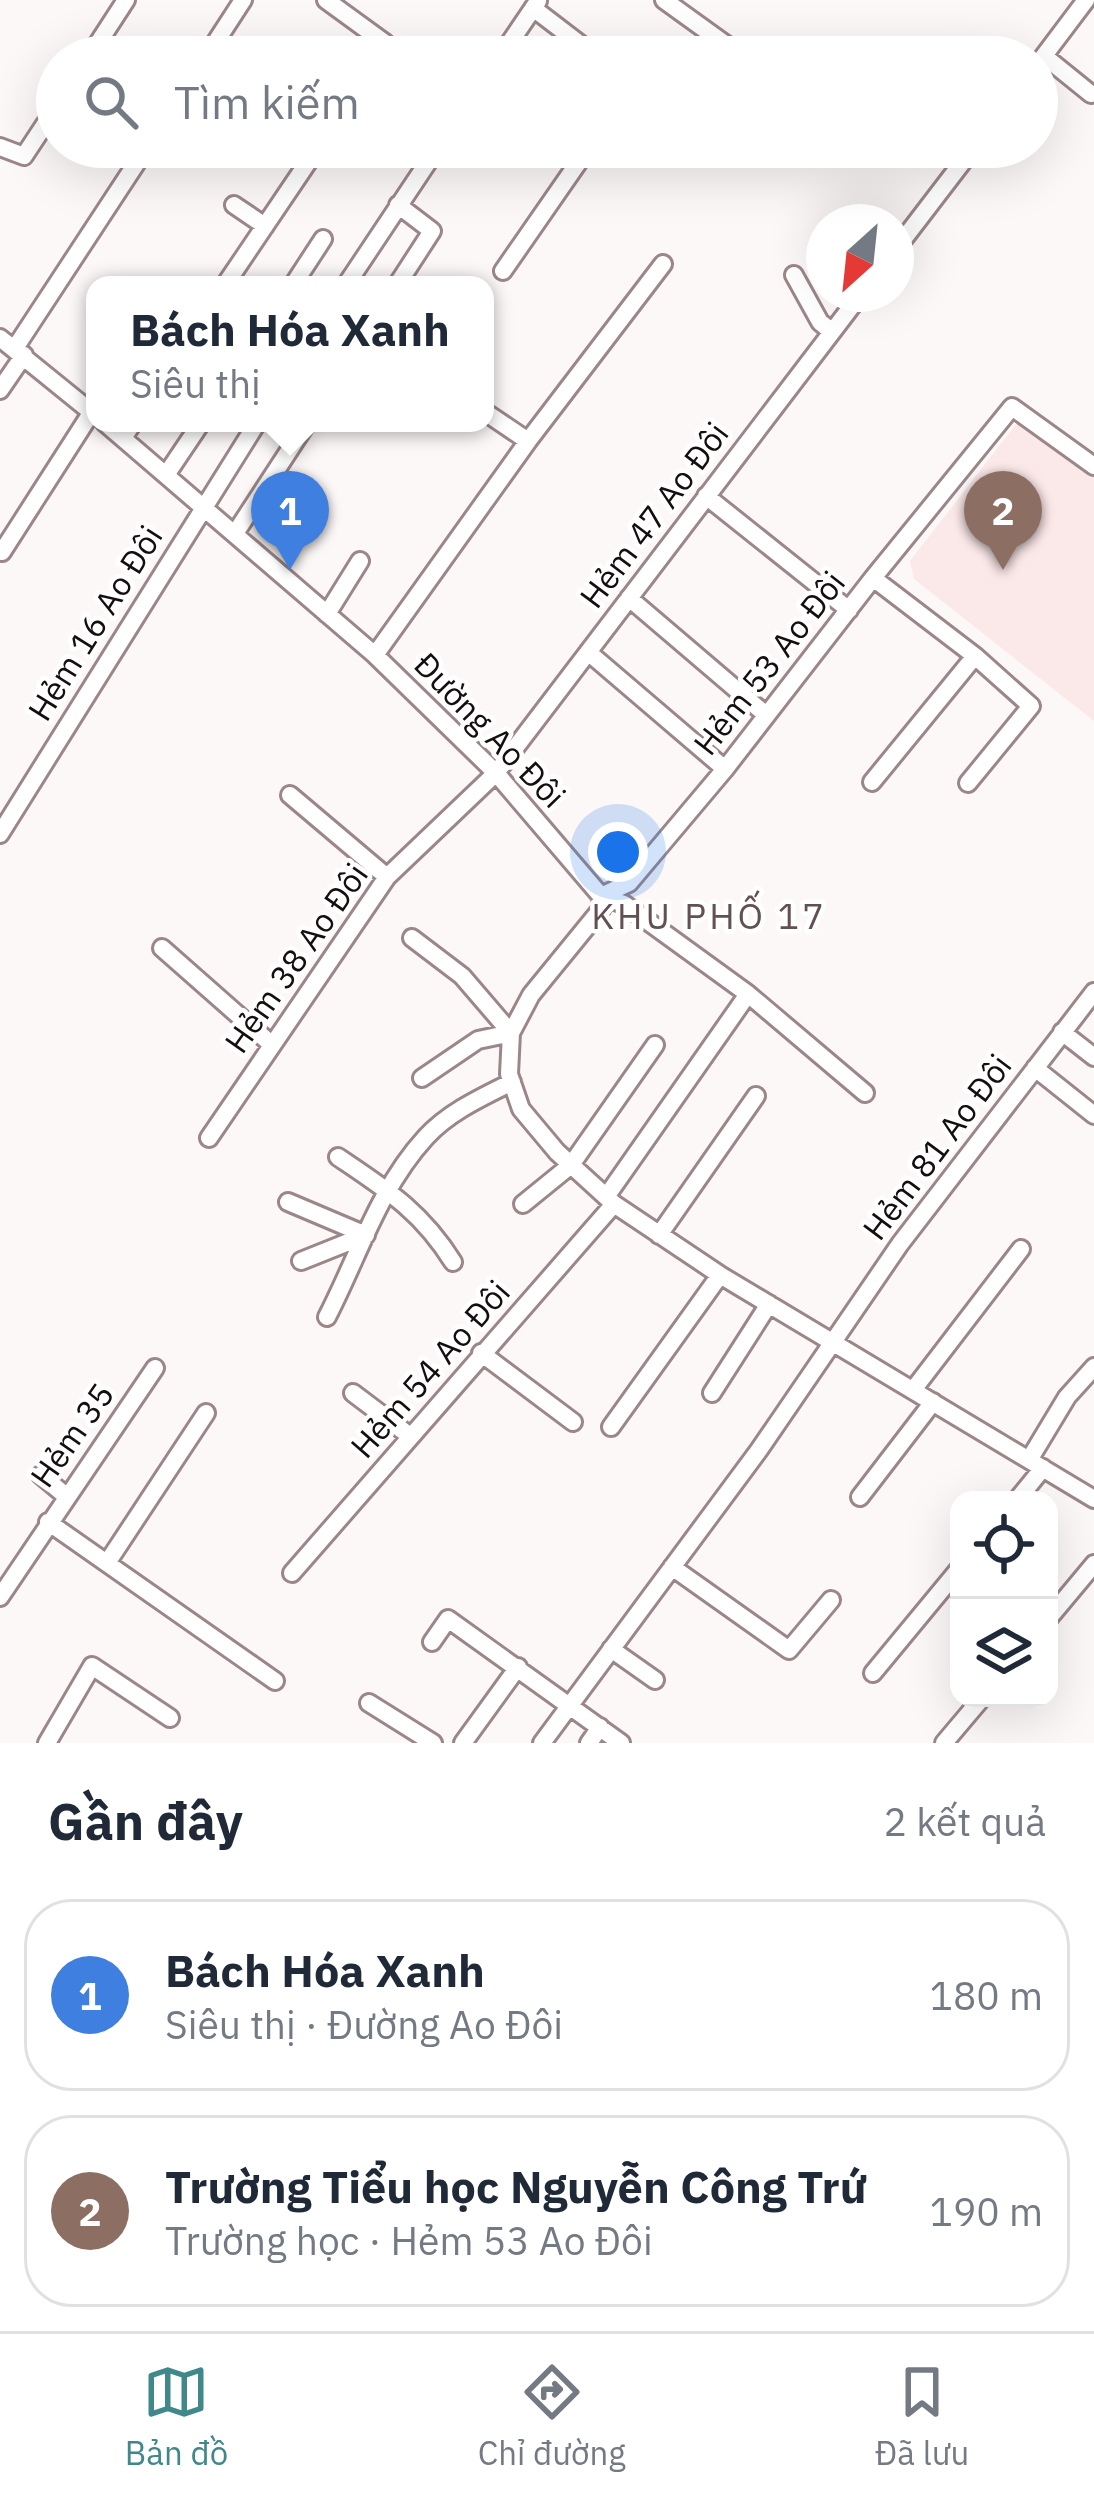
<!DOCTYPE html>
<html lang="vi">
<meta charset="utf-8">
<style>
body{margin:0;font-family:"IBM Plex Sans",sans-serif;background:#f6f6f7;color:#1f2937}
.controls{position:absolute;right:36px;bottom:36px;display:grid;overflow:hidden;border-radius:24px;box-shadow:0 12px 48px #0002}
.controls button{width:108px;height:108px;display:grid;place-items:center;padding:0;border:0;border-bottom:3px solid #e0e1e3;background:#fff;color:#1f2937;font:60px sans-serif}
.compass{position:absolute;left:806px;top:204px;width:108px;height:108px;border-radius:50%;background:#fff;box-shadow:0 12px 48px #0002;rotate:207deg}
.you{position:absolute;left:618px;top:852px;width:42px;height:42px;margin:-30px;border:9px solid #fff;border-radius:50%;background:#1a73e8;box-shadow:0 0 0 18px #1a73e833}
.badge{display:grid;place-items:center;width:78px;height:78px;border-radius:50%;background:#408889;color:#fff;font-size:39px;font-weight:700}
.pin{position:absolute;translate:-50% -99px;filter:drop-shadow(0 3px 6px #0008)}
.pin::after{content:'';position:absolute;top:63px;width:42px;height:36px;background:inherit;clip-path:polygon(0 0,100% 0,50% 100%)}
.popup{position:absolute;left:86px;top:276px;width:408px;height:156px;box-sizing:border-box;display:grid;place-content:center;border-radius:24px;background:#fff;filter:drop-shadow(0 3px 9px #0005);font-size:39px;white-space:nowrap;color:#747a83}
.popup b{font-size:45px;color:#1f2937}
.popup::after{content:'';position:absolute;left:50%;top:100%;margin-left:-24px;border:24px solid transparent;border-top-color:#fff}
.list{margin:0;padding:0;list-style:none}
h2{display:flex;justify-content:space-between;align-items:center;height:156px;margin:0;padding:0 48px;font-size:51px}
h2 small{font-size:39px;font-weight:400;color:#747a83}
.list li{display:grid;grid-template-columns:78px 1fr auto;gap:36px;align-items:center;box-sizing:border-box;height:192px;margin:0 24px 24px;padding:0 24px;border:3px solid #e0e1e3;border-radius:48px}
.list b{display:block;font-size:45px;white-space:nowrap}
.list p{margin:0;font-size:39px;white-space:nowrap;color:#747a83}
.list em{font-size:39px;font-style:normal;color:#747a83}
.icon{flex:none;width:66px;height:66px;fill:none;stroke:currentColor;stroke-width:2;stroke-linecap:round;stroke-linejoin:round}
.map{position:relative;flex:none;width:1094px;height:1743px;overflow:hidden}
.search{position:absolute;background:#fff;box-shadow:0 12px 48px #0002;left:36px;right:36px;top:36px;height:132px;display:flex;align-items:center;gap:30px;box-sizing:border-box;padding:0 42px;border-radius:66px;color:#747a83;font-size:45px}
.sheet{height:588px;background:#fff}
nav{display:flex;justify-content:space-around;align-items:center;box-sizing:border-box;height:168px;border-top:3px solid #e0e1e3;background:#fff;font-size:33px;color:#747a83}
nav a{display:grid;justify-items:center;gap:6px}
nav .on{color:#408889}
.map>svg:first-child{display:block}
.built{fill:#fbe8e9}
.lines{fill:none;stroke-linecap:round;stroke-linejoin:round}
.minor-casing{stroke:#9b8789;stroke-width:22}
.minor{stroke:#fff;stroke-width:16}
.labels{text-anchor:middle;stroke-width:9;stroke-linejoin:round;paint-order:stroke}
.street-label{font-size:33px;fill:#150e0e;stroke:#fff}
.neighbourhood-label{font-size:36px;letter-spacing:3px;fill:#635152;stroke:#fff}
</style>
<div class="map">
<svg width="1094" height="1743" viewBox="0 0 1094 1743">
<rect width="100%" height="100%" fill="#fdf8f8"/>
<path class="built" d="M1020,419L1094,477V721L914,579L910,561Z"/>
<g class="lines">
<defs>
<path id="minor" d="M326,0L385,43
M664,0L743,57
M533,8L597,57
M1044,56L1091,94
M89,57L126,0
M206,57L243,0
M500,57L538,1
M1037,65L1086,0
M0,147L24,156L57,106
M234,205L265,226
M896,249L974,147
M503,271L589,147
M794,275L820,322L832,332
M225,285L308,162
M293,285L323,239
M346,285L438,147
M397,285L432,231L398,205
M0,338L95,415
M15,348L147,147
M0,390L24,355
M485,412L528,441
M105,423L375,655L496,773L601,896L624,904L748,994L865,1093
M123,438L133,423
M166,475L201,423
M706,496L849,610
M236,532L307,423
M2,552L95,407
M873,578L1012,407L1094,466
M629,598L765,714
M327,614L360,561
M588,652L725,769
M375,655L528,441L663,264
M872,782L975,656
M290,795L387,877
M0,834L257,423
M601,896L602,908L531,995L511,1033L509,1074L521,1109L557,1152L614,1204L720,1275L1094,1499
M601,896L629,883L725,769L873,578L975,656L1031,706L968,783
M412,938L462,976L511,1033L478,1040L422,1078
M162,948L271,1044
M1062,1032L1094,1057
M1035,1068L1094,1115
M209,1138L387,877L496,773L861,294
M338,1157C387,1190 421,1211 453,1262
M606,1197L748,994
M288,1202L366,1235
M523,1204L571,1165L655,1045
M659,1235L756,1096
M301,1261L366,1235
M327,1317C358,1257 379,1188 426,1137C449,1112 482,1097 512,1082
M481,1353L573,1422
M913,1390L1021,1249
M353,1393L410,1436
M712,1393L769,1304
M611,1427L720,1275
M1029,1460L1067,1397L1094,1367
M41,1475L66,1496
M860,1497L933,1402
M1017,1500L1043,1468
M48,1522L275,1681
M107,1563L206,1413
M672,1567L789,1650L831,1600
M292,1573L614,1204
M0,1597L155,1368
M1049,1618L1094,1564
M432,1642L448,1619L621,1743
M611,1649L655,1680
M873,1673L959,1569
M369,1703L433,1743
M47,1743L92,1666L170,1718
M463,1743L518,1667
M542,1743L759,1450L900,1244L1094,992
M589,1743L600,1727
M944,1743L982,1698"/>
</defs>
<use href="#minor" class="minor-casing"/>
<use href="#minor" class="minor"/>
</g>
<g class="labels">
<g class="street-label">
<text transform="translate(654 515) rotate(-53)" y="12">Hẻm 47 Ao Đôi</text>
<text transform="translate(95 623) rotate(-58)" y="12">Hẻm 16 Ao Đôi</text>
<text transform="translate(769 663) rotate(-52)" y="12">Hẻm 53 Ao Đôi</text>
<text transform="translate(490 730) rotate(46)" y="12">Đường Ao Đôi</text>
<text transform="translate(296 958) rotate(-55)" y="12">Hẻm 38 Ao Đôi</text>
<text transform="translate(937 1147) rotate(-53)" y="12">Hẻm 81 Ao Đôi</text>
<text transform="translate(430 1369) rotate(-49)" y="12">Hẻm 54 Ao Đôi</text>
<text transform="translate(72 1435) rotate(-55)" y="12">Hẻm 35</text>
</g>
<g class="neighbourhood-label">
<text x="709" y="929">KHU PHỐ 17</text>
</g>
</g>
</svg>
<div class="controls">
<button><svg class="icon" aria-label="locate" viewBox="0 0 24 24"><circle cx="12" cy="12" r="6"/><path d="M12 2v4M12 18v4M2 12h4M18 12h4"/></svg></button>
<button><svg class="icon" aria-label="layers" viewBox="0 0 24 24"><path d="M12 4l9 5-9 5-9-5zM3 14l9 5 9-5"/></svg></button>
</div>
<svg class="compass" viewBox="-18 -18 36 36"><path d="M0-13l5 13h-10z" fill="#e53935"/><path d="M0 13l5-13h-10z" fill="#747a83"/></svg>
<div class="you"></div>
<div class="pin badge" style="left:290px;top:570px;background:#3f7fe0">1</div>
<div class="popup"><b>Bách Hóa Xanh</b>Siêu thị</div>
<div class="pin badge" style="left:1003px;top:570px;background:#8d6e63">2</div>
<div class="search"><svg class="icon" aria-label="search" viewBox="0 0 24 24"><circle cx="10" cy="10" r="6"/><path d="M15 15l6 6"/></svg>Tìm kiếm</div>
</div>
<section class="sheet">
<h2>Gần đây<small>2 kết quả</small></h2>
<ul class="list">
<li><span class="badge" style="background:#3f7fe0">1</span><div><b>Bách Hóa Xanh</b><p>Siêu thị · Đường Ao Đôi</p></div><em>180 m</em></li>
<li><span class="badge" style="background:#8d6e63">2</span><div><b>Trường Tiểu học Nguyễn Công Trứ</b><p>Trường học · Hẻm 53 Ao Đôi</p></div><em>190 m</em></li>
</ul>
</section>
<nav>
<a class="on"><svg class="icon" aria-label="map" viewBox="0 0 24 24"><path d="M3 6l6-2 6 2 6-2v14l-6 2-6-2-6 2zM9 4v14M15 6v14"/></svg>Bản đồ</a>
<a><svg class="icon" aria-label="directions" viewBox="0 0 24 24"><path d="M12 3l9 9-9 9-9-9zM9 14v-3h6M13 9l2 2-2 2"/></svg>Chỉ đường</a>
<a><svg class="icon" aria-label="saved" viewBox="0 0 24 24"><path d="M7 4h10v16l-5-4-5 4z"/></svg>Đã lưu</a>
</nav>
